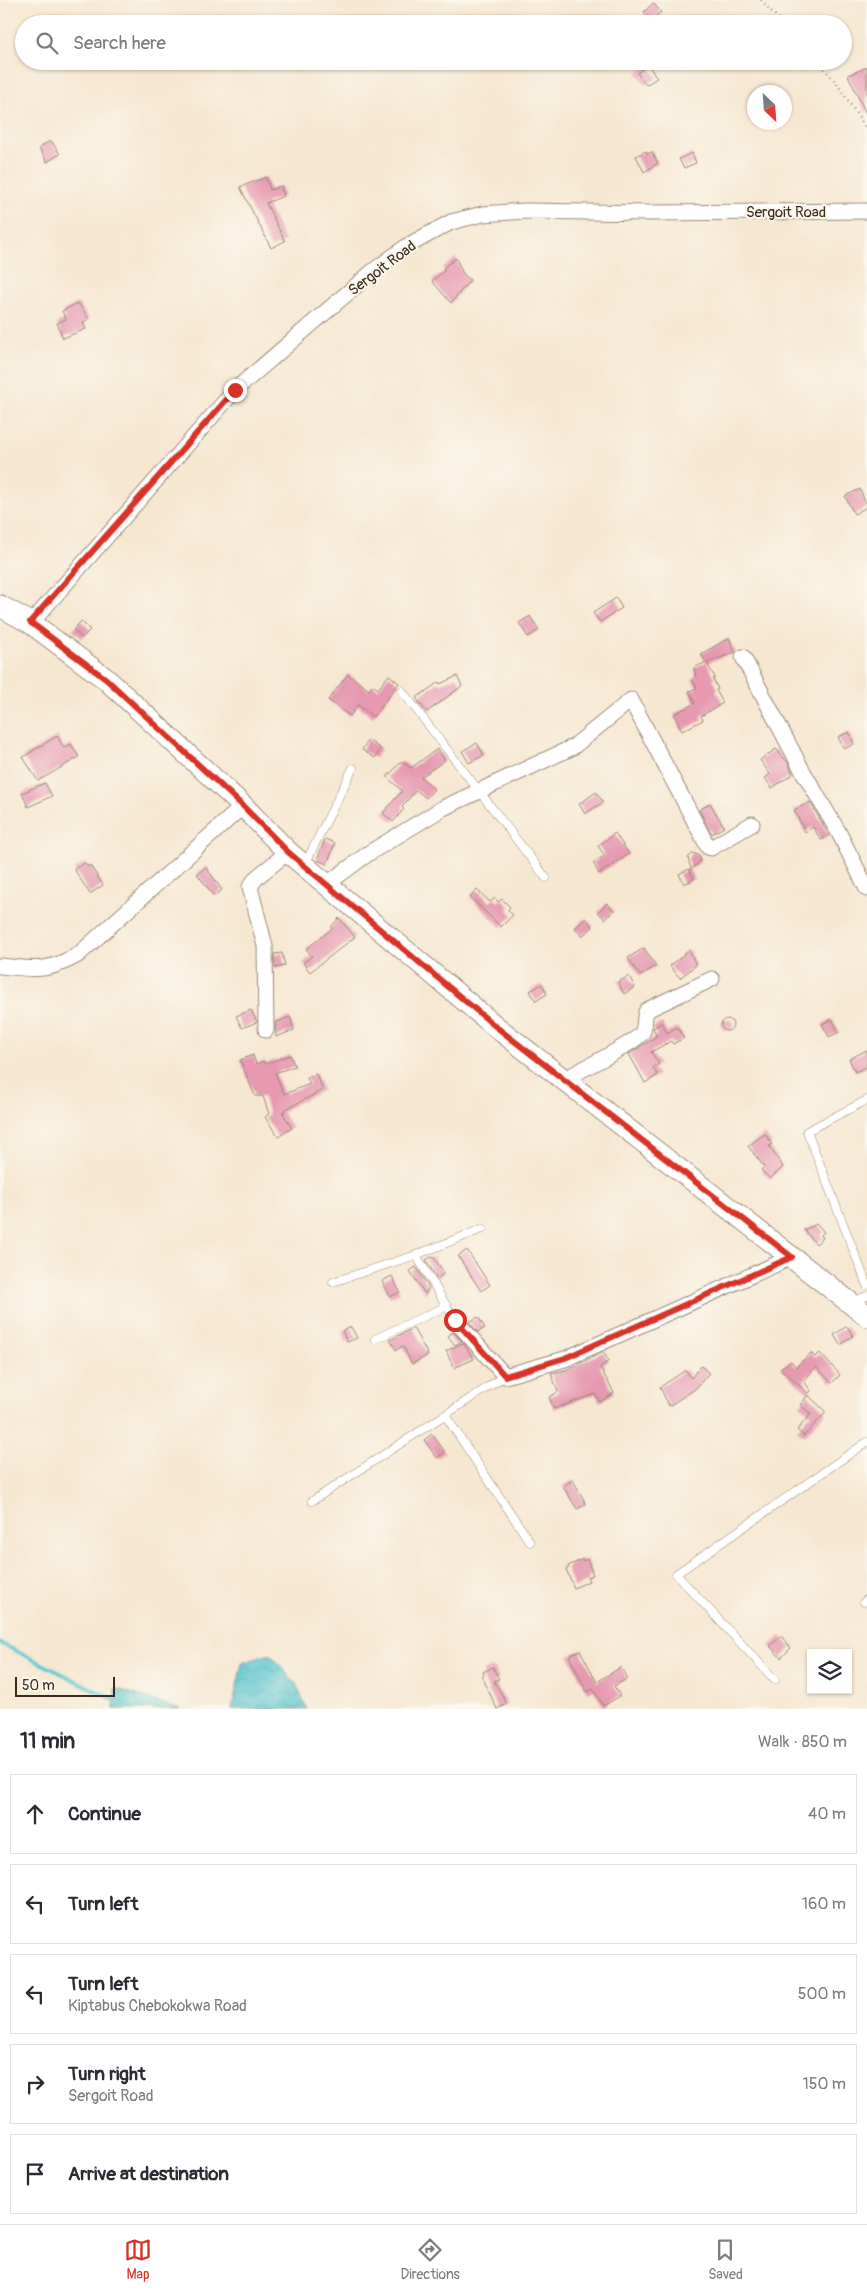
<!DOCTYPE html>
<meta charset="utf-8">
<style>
body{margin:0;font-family:Pangolin,sans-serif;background:#f2f2f3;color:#2b2b33}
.controls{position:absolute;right:15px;bottom:15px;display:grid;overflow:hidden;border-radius:0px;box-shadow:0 1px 4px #0004}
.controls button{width:45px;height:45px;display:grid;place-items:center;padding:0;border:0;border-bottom:1px solid #e1e1e2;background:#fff;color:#2b2b33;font:25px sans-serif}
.compass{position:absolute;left:747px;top:85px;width:45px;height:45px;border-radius:50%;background:#fff;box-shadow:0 1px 4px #0004;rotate:155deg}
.scale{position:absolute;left:15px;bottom:12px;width:100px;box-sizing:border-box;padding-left:5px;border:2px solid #3b2a1e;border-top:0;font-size:14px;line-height:18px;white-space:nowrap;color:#3b2a1e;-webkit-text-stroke:4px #fbf7ec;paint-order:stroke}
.stop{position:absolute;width:15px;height:15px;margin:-11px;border:4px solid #d93025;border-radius:50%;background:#fff}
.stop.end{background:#d93025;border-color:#fff;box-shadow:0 1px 5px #0008}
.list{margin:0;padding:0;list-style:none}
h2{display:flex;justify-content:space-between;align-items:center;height:65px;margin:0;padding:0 20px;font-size:21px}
h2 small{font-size:16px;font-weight:400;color:#7c7c81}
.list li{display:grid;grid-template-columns:32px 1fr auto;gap:15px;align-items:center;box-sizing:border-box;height:80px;margin:0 10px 10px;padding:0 10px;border:1px solid #e1e1e2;border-radius:0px}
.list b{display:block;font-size:19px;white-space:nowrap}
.list p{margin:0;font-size:16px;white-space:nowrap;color:#7c7c81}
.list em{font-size:16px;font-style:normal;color:#7c7c81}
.icon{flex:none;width:28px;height:28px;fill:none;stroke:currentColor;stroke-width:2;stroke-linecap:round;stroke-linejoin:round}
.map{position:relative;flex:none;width:867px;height:1709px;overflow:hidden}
.search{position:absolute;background:#fff;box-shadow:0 1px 4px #0004;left:15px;right:15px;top:15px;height:55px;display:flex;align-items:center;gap:12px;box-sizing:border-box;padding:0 18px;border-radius:28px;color:#7c7c81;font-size:19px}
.sheet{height:515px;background:#fff}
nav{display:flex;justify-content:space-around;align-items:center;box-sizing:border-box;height:70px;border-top:1px solid #e1e1e2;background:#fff;font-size:14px;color:#7c7c81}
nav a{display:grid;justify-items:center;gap:2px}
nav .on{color:#d93025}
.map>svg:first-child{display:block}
.water{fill:url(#water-waves);stroke:#4a7877}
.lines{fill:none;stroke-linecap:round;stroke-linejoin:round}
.stream{stroke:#59c5d0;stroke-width:4}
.building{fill:#e699b1}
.lane-casing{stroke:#988878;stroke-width:9}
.street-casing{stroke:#988878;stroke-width:17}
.secondary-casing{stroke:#988878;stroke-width:23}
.path{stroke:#988878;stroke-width:2.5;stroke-dasharray:1 4;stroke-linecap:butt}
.lane{stroke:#fff;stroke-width:8}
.street{stroke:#fff;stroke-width:15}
.secondary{stroke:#fff;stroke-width:21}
.route{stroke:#d93025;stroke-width:6}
.labels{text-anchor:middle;stroke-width:4.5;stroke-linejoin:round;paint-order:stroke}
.street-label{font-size:15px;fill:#3b2a1e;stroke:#fbf7ec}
</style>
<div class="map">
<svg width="867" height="1709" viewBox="0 0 867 1709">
<defs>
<pattern id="water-waves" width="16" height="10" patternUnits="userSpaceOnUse" patternTransform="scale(1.25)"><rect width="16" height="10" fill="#59c5d0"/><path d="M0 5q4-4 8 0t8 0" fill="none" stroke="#4ea9b2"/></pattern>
</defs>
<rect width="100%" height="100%" fill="#fbf7ec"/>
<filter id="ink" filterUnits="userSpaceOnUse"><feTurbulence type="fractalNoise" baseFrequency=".02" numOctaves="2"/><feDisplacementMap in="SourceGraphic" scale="10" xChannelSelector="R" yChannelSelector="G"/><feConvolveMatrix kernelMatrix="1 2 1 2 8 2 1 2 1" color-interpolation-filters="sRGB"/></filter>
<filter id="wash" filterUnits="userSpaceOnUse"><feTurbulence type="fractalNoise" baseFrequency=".0096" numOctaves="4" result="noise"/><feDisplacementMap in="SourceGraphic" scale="20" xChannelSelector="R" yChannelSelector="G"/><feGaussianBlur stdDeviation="1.12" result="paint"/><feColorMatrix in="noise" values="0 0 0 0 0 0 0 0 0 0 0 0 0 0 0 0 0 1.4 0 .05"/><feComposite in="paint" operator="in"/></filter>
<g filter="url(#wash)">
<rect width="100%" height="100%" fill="#f6e7d1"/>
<path class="water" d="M270,1654L296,1684L307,1709H232L242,1663Z
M115,1688L181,1709H114Z"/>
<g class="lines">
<path class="stream" d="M0,1643L119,1702"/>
</g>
<g id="blocks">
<path class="building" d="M653,3L661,12L651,20L644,12Z
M648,65L657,78L646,85L637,73Z
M867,67V116L848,75Z
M48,142H52L60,154L47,162L39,148Z
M646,151L647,154L652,152L658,163L644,172L636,156Z
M692,153L696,163L684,168L679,159Z
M266,177L270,190L281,186L284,196L266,203L285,241L271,248L240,187Z
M456,258L463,274L470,280L451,303L432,281L445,270L443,268Z
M78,303L89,319L83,323L86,329L63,338L57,323L66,319L62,311Z
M860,489L867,507L854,514L845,496Z
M616,598L622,608L600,622L593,613Z
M530,616L539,630L528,637L519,623Z
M81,621L90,630L82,638L73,630Z
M729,638L735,652L707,663L715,678L713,679L718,689L716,690L723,703L701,716L703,720L682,731L674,714L695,703L689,691L697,688L692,679L696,677L694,668L706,662L701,654Z
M348,674L369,690L373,685L378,689L389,675L399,683L373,717L358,705L350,716L328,700Z
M457,676L462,686L427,712L416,698L439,682L440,684Z
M849,732L854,744L844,749L838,737Z
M57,736L64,748L71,744L79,757L38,781L23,757Z
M368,740L381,749L375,758L362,750Z
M477,743L484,755L469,763L462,751Z
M437,749L445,760L421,777L434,789L426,798L416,790L402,807L404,809L393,822L383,813L402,791L387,777L402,761L411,768Z
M776,749L788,763L793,774L772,788L765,778L770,774L760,760Z
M45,783L52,796L28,807L22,793Z
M596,792L603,802L585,814L579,804Z
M810,802L829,835L821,840L813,827L805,832L794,810Z
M710,803L724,827L712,834L699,810Z
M615,833L629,854L599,874L593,862L605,856L598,846Z
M325,839L335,843L327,864L317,860Z
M693,853L700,856V862L691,869L688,858Z
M85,863L88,867L90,865L103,885L90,894L74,869Z
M206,867L222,890L214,896L197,874Z
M689,869L694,879L684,884L679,874Z
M477,890L490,902L495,898L498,902L502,899L510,907L508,910L513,915L501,927L470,897Z
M607,903L614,911L605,919L598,912Z
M339,918L355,937L310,972L303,963L312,956L306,949L333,928L331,927Z
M586,918L593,927L582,936L575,928Z
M644,948L656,966L640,976L628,958Z
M689,950L696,965L680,978L670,966Z
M282,953L285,966L275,968L274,954Z
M629,976L635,987L624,994L618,982Z
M542,984L547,994L536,1001L530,991Z
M251,1010L257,1022L242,1028L236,1016Z
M290,1017L294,1030L276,1037L275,1023Z
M721 1025a6 6 0 1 1 12 0a6 6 0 1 1-12 0Z
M832,1019L839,1032L829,1037L822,1024Z
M662,1023L667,1033L677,1027L684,1038L673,1044L671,1041L651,1052L659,1064L653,1068L658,1075L645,1083L629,1054L657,1036L653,1028Z
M867,1050V1067L855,1072L849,1059Z
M253,1055L256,1064L264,1061L265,1064L290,1055L295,1066L275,1073L284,1094L310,1084L307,1078L316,1074L323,1090L284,1110L285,1112H282L292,1128L278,1137L265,1117L269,1114L263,1096H255L240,1060Z
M765,1134L772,1144L769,1146L783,1167L770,1179L761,1170L764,1167L748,1146Z
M817,1224L824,1232L821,1235L823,1238L816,1244L804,1230Z
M467,1250L490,1285L481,1291L458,1256Z
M431,1257L434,1258L444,1273L437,1279L426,1260Z
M416,1267L429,1288L425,1294L410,1271Z
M392,1276L400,1292L390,1297L382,1281Z
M478,1317L485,1328L478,1332L469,1322Z
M847,1326L853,1336L840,1345L834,1335Z
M351,1327L357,1338L347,1342L342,1331Z
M413,1328L428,1355L412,1364L403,1346L396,1350L390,1340Z
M453,1332L462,1341L455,1345L448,1336Z
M463,1343L474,1359L454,1368L446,1351Z
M603,1352L609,1361L600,1367L614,1393L600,1402L595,1394L554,1409L549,1397L558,1392L551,1373L566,1370Z
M811,1353L815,1357L820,1353L840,1375L832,1383L816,1367L804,1381L811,1391L808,1393L780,1368L791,1361L796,1367Z
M701,1366L709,1373L695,1389L669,1406L660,1387L686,1370L691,1378Z
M808,1395L826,1412L804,1436L797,1430L811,1414L800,1405Z
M432,1434L445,1452L437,1458L424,1440Z
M573,1480L586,1504L577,1509L563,1486Z
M583,1559V1561L587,1559L593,1575L587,1577L589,1581L574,1588L566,1569L569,1568L568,1566Z
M781,1636L791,1648L781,1658L770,1646Z
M580,1650L597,1682L621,1667L627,1679L614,1686L620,1696L603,1706L593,1689L587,1692L569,1656Z
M493,1667L499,1679L494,1681L507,1704L497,1709L482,1676L484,1675L483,1672Z"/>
</g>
</g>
<g filter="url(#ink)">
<use href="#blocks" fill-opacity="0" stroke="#988878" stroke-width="1"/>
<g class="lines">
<defs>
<path id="lane" d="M402,691L546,878
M305,864L353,768
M867,1100L807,1131L867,1285
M333,1282L416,1255
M853,1302L867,1296
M455,1320L416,1255L482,1229
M375,1339L447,1306
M445,1415L530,1542
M312,1501L505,1376
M864,1602L867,1599
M775,1680L676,1574L867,1442"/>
<path id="street" d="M31,623L235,390L372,272L407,246L451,222L483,214L525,211L649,213L867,211
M743,657L801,768L839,833L867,889
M327,884L369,853L443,808L573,747L631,700L708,847L711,848L752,824
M0,966C36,969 45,973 78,955L243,806
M266,1030L265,946L250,887L256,878L288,852
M564,1080C578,1071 635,1043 642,1033C646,1026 643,1017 647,1010L712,979
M455,1320L505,1376L565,1359L792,1257"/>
<path id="secondary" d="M0,606L31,623L106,679L243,806L288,852L495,1026L867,1316"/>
</defs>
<use href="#lane" class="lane-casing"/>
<use href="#street" class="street-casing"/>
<use href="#secondary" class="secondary-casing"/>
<path class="path" d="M761,0L783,24
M817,61L836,82L867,130"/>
<use href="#lane" class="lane"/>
<use href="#street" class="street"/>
<use href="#secondary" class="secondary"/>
</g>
</g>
<g class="lines" filter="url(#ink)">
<path class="route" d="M235,390L30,622L106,679L243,806L288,852L495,1026L792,1257L565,1358L505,1376L455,1320"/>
</g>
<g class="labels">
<g class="street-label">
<text x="786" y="217">Sergoit Road</text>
<text transform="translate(382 268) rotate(-37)" y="5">Sergoit Road</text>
</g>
</g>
</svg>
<div class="controls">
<button><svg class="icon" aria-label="layers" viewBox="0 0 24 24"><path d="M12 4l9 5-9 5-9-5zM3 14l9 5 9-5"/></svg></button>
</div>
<svg class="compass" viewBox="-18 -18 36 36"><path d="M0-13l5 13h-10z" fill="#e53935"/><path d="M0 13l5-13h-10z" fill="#7c7c81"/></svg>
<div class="scale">50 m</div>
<div class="stop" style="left:455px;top:1320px"></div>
<div class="stop end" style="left:235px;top:390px"></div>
<div class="search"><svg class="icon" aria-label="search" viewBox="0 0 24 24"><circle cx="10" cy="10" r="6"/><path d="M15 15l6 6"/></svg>Search here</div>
</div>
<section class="sheet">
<h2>11 min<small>Walk · 850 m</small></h2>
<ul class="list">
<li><svg class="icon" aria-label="ahead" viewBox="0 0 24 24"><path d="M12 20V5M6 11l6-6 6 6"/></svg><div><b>Continue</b></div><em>40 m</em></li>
<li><svg class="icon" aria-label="left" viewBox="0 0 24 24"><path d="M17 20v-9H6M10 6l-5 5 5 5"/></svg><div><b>Turn left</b></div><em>160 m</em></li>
<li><svg class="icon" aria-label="left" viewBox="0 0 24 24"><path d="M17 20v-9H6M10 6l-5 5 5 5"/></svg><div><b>Turn left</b><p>Kiptabus Chebokokwa Road</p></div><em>500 m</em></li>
<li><svg class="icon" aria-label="right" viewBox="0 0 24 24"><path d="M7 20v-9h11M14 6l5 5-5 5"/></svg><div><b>Turn right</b><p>Sergoit Road</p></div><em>150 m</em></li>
<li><svg class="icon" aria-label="arrive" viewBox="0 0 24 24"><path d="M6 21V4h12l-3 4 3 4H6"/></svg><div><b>Arrive at destination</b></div></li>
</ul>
</section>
<nav>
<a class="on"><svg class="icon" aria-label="map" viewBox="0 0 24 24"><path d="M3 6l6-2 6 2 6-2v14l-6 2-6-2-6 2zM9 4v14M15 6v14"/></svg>Map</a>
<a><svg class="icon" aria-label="directions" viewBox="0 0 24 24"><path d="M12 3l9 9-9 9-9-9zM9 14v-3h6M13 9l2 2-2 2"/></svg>Directions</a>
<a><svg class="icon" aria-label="saved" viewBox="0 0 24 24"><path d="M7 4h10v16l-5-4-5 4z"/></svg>Saved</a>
</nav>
